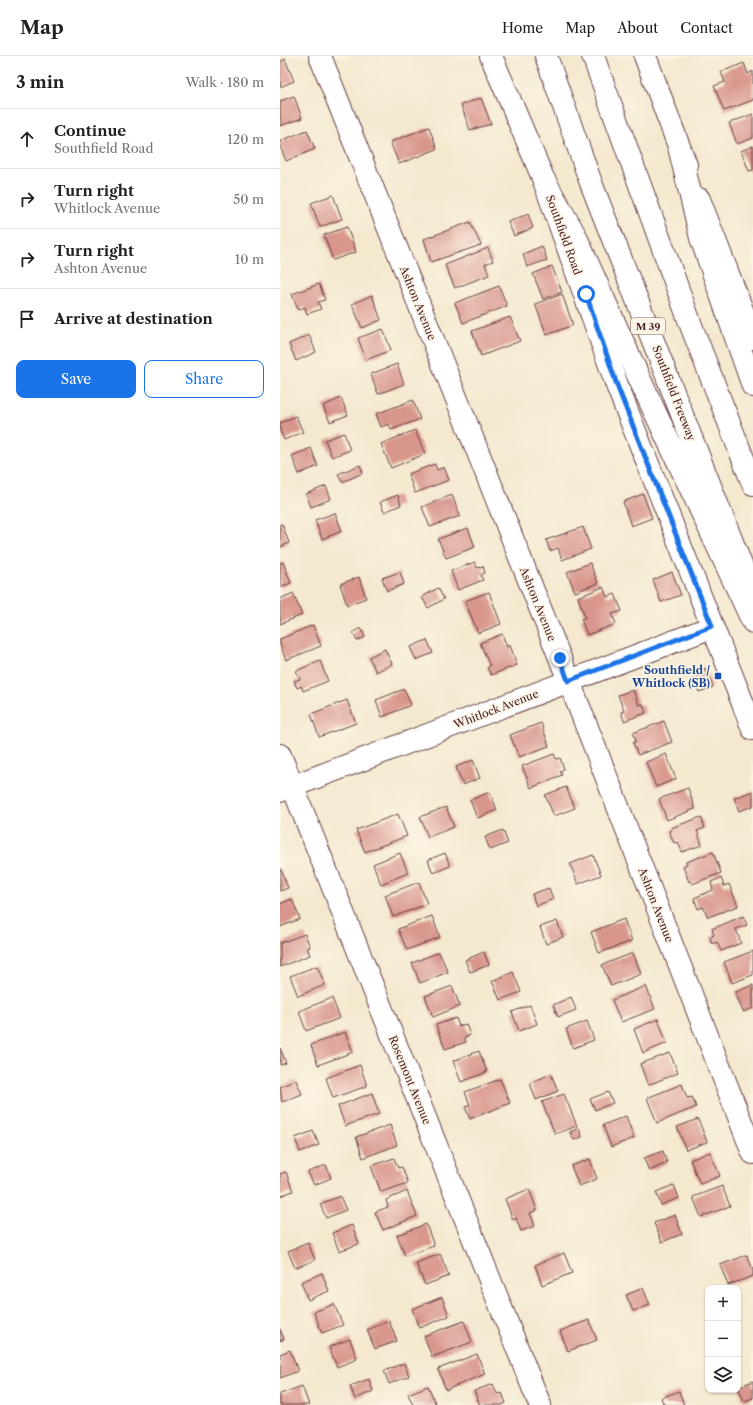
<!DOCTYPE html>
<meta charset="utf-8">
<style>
body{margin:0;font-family:"Libre Caslon Text",serif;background:#f6f6f6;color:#202124}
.controls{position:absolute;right:12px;bottom:12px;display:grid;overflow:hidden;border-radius:8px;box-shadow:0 1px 3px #0004}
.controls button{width:36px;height:36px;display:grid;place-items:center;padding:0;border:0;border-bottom:1px solid #e0e0e0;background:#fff;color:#202124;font:20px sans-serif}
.stop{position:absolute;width:12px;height:12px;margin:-9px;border:3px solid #1a73e8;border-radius:50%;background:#fff}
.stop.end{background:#1a73e8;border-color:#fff;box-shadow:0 1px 4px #0008}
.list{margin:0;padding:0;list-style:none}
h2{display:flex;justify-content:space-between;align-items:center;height:52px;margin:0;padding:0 16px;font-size:17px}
h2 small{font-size:13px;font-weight:400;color:#757577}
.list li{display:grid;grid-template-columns:26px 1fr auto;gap:12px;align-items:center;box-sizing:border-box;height:60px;padding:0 16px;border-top:1px solid #e0e0e0}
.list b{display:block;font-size:15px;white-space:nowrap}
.list p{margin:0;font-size:13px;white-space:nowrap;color:#757577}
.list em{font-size:13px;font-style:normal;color:#757577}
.actions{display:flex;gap:8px;padding:12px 16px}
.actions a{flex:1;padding:9px 0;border:1px solid #1a73e8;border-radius:8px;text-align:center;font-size:14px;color:#1a73e8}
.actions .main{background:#1a73e8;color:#fff}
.icon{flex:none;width:22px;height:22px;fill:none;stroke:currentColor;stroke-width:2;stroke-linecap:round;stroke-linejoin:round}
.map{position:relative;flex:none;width:473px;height:1349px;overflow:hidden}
header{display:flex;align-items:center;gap:24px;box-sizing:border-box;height:56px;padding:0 20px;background:#fff;border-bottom:1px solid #e0e0e0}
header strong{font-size:19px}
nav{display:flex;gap:22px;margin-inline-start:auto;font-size:14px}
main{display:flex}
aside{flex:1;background:#fff}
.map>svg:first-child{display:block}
.building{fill:#d9968d}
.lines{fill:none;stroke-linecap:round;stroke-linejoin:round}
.minor-casing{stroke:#643d44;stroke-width:24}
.major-casing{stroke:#643d44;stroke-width:24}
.highway-casing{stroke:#643d44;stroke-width:24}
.minor{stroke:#fff;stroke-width:22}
.major{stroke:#fff;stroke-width:22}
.highway{stroke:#fff;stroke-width:22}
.route{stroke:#1a73e8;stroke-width:5}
.transit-dot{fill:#1a4fb4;stroke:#fcf5e5;stroke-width:1.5}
.labels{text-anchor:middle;stroke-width:3.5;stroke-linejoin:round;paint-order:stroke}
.shield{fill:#fcf5e5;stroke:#7f5f63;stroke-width:1}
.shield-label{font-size:10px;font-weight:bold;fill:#4a1f2b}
.street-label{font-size:11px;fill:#4a1f2b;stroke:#fcf5e5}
.transit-label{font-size:11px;font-weight:bold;fill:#164399;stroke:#fcf5e5;text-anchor:end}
</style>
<header>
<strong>Map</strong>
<nav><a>Home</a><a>Map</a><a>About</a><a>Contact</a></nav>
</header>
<main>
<aside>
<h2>3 min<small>Walk · 180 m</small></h2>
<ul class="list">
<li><svg class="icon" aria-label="ahead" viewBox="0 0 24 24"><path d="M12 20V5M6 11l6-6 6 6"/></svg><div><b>Continue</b><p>Southfield Road</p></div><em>120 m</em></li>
<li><svg class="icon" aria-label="right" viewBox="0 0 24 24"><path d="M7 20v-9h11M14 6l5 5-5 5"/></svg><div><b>Turn right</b><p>Whitlock Avenue</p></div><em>50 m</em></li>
<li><svg class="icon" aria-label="right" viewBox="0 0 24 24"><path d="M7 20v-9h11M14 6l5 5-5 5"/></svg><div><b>Turn right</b><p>Ashton Avenue</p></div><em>10 m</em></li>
<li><svg class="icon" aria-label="arrive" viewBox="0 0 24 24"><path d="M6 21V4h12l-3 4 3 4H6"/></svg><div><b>Arrive at destination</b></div></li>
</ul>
<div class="actions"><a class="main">Save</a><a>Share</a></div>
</aside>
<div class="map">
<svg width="473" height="1349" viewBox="0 0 473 1349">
<rect width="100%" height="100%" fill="#fcf5e5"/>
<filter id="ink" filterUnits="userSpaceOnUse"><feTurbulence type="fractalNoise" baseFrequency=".025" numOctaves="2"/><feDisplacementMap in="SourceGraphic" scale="8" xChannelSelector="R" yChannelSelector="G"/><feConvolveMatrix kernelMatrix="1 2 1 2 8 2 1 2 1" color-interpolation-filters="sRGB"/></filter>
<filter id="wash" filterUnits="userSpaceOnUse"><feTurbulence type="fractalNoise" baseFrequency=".012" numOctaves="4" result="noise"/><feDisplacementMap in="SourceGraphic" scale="16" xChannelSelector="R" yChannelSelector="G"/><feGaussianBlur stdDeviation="0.9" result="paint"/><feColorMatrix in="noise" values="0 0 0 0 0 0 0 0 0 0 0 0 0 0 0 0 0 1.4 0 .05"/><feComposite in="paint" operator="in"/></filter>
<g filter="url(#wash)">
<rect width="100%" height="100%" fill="#f4e9cf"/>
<g id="blocks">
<path class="building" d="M5,3L14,25L0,31V6Z
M464,7L468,18L473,15V44L444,55L434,30L445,26L441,16Z
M14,40L22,62L0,70V45Z
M201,42L211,68L190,74L181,49Z
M473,58V82L457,88L449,67Z
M149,71L157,93L119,108L110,86Z
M27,74L35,93L6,105L0,90V85Z
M473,90V114L469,115L461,95Z
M53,139L62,163L40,171L31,147Z
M248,158L253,172L234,180L228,166Z
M190,166L201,189L151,206L144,183Z
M67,171L76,196L53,204L44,179Z
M262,190L267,204L247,211L243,198Z
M208,192L213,205L205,208L209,219L175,232L165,209Z
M272,210L282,236L263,243L253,218Z
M39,228L45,244L38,246L41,253L27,258L25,251L18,254L12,238Z
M219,230L227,250L183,267L175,247Z
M282,238L293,269L267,279L255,248Z
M92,239L101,264L82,272L72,248Z
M230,261L240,285L201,300L192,275Z
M103,273L111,294L86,304L78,282Z
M29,279L36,296L16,305L9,288Z
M117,308L124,328L98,338L91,318Z
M61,342L68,359L50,366L43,350Z
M133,344L140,363L111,374L109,368L101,371L96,358Z
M16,360L23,376L4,384L0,374V367Z
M135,374L145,398L111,412L101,388Z
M64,377L70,394L52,401L45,384Z
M31,392L38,410L19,418L12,400Z
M155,408L157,414L164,411L169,424L135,437L128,418Z
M80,409L83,417L62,426L58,418Z
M46,430L51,443L31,451L26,438Z
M363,438L372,462L351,470L343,446Z
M118,439L121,449L104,456L100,446Z
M172,439L180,460L150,471L142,451Z
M55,457L62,475L42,483L35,464Z
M0,468H2L9,487L0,491Z
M303,471L311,493L282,504L278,492L270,495L266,484Z
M188,472L195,491L166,502L158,483Z
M3,506L11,527L0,531V507Z
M195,506L197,512L203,510L205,517L201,519L203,524L178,534L171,515Z
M310,507L318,527L295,536L287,516Z
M120,516L124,528L107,535L102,522Z
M392,516L401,539L381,546L373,524Z
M79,521L86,542L67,549L60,528Z
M323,531L327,541L335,538L342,555L332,558L336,568L307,579L301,563L305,562L298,541Z
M158,532L164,543L148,552L142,541Z
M209,536L221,568L198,577L185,545Z
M13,537L22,559L0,568V543Z
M33,569L41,590L6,604L0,588V583Z
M81,572L85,581L77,585L73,576Z
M222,578L227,591L230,589L237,609L211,619L207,612L210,610L200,587Z
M147,584L153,597L136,604L130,591Z
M105,593L112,608L96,616L89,601Z
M40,605L48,625L23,635L21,630L17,632L14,625L20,623L16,615Z
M425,612L433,631L419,636L411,617Z
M124,633L131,649L102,661L96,644Z
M353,634L359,649L363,648L366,657L344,665L341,656L344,655L338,639Z
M67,644L76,667L39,681L31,658Z
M384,665L392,686L358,699L353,687L356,685L353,677Z
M261,667L269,690L239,701L230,679Z
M274,698L276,703L280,702L284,713L280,715L282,719L251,732L242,710Z
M386,698L396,723L376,731L366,706Z
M193,704L200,722L183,729L176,711Z
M286,731L295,752L274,760L265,739Z
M408,732L415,753L387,764L379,743Z
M473,735V750L459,755L454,742Z
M210,736L217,754L197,762L190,744Z
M166,751L174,771L148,781L140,761Z
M118,758L127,780L85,796L76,774Z
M421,761L425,772L417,775L422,789L402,796L398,786L394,787L389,775L392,774L391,772Z
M223,774L228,787L210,794L205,781Z
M433,796L441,817L412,828L411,825L409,826L403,810L407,808L406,806Z
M120,797L128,817L101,828L93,808Z
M165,797L170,810L153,817L148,804Z
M313,799L321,819L298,828L290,808Z
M0,811L8,832L0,835Z
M441,822L444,830L449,828L458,850L428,861L423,851L418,853L414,842L433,834L431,826Z
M139,826L147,848L113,861L105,839Z
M269,832L273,843L256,850L252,838Z
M12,843L20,863L0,871V848Z
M152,860L160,881L127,894L118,873Z
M463,860L467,869L456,873L461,887L441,895L437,886L432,888L430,881L434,879L432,873Z
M344,863L352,885L319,897L311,876Z
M277,865L283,881L266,888L260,871Z
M25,878L30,891L27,892L30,899L0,911V887Z
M473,895V919L452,927L444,906Z
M159,896L168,916L140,927L132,907Z
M204,896L209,909L190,916L185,904Z
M353,897L361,918L331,930L322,909Z
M37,910L45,929L18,940L10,920Z
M233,916L241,936L220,944L212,925Z
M473,929V952L463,956L455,936Z
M172,930L180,950L153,961L145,940Z
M366,930L375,953L341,966L332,944Z
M291,941L296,954L278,961L273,949Z
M52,942L60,962L26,975L19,955Z
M250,949L257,968L239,975L232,956Z
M176,962L179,970L186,968L190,979L184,982L186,986L165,993L156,969Z
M378,963L387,987L363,997L354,973Z
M307,965L314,984L293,992L286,973Z
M65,976L73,996L38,1009L31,989Z
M0,992L6,1007L0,1009Z
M199,995L207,1016L181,1026L173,1005Z
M390,997L398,1017L368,1029L360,1008Z
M80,1009L87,1030L53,1042L46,1022Z
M271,1018L278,1035L256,1044L250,1027Z
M220,1023L230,1047L190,1063L185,1051L190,1049L185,1036Z
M16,1024L22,1038L2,1046L0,1031Z
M402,1028L407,1042L412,1041L416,1051L377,1067L367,1042Z
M328,1036L333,1047L315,1054L310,1043Z
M92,1037L99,1058L65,1070L58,1050Z
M284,1038L297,1070L275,1078L262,1046Z
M346,1060L354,1082L331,1091L323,1069Z
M418,1063L427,1086L406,1094L397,1071Z
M110,1069L117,1089L83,1102L76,1081Z
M299,1072L302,1081L294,1084L290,1076Z
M33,1075L39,1089L20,1096L15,1082Z
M383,1095L387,1107L369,1115L364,1102Z
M430,1096L440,1120L420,1128L410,1104Z
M114,1102L118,1112L122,1111L128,1127L101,1136L91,1110Z
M310,1103L317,1123L299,1130L291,1110Z
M46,1109L51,1122L34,1129L28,1116Z
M6,1116L13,1135L0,1140V1118Z
M394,1129L399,1142L381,1149L376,1136Z
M442,1130L450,1150L421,1161L413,1141Z
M249,1133L257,1154L250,1157L255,1170L241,1175L236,1162L233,1164L225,1143Z
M127,1135L137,1160L103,1174L95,1156L108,1151L106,1144Z
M60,1140L66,1154L46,1162L40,1148Z
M395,1159L402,1178L382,1186L374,1167Z
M146,1168L154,1190L125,1200L117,1179Z
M72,1169L79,1188L59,1195L52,1177Z
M28,1187L35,1204L15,1212L8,1195Z
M284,1197L292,1217L262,1229L255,1209Z
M160,1198L169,1220L145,1229L136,1207Z
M467,1199L473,1214V1220L448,1229L440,1209Z
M42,1217L49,1235L28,1244L21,1226Z
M363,1232L370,1249L353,1255L346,1239Z
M162,1241L169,1260L139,1272L132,1253Z
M54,1248L63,1269L42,1277L34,1256Z
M309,1264L317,1284L288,1295L280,1275Z
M109,1265L117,1285L95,1293L87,1274Z
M184,1265L192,1286L152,1301L144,1280Z
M0,1273L4,1283L0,1285Z
M70,1283L77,1303L57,1311L49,1291Z
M10,1294L18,1315L0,1322V1298Z
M197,1298L205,1318L166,1334L158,1313Z
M124,1307L129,1320L109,1328L104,1315Z
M89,1323L93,1335L75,1343L70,1330Z
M473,1325V1342L464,1345L458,1331Z
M213,1328L217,1338L222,1337L226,1347L222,1349H200L194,1335Z
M22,1330L29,1349H0V1338Z
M148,1330L156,1349H133L128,1338Z
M399,1335L404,1349H384L381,1342Z"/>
</g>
</g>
<g filter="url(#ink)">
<use href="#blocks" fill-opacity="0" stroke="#643d44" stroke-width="1"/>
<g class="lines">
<defs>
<path id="minor" d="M40,0L280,602L473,1097
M0,699L260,1349
M0,735L432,571"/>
<path id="major" d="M211,0L263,122L338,332L473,673
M365,0L406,109
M419,143L473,282"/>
<path id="highway" d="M266,0L311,127L473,539
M313,0L412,272L473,428
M399,91L421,182L473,330
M263,122L295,179L360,324L473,566"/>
</defs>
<use href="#minor" class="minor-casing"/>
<use href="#major" class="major-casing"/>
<use href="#highway" class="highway-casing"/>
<use href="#minor" class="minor"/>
<use href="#major" class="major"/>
<use href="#highway" class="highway"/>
</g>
</g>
<g class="lines" filter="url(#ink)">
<path class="route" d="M280,602L288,625L432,570L338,332L306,238"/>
</g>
<rect class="transit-dot" x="434" y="616" width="8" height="8" rx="2"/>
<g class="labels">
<rect class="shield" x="351" y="262" width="34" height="16" rx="3"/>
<g class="shield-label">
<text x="368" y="274">M 39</text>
</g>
<g class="street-label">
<text transform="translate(284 179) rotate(70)" y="4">Southfield Road</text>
<text transform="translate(138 247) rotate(68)" y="4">Ashton Avenue</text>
<text transform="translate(394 337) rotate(69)" y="4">Southfield Freeway</text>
<text transform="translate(258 548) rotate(68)" y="4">Ashton Avenue</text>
<text transform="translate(216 653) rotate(-21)" y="4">Whitlock Avenue</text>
<text transform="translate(376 849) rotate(69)" y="4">Ashton Avenue</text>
<text transform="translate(130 1024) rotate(68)" y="4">Rosemont Avenue</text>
</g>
<g class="transit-label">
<text x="430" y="618">Southfield /<tspan x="430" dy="13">Whitlock (SB)</tspan></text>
</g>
</g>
</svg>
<div class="controls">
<button>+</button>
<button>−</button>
<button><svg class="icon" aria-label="layers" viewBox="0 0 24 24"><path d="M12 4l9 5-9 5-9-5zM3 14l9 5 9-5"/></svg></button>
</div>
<div class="stop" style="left:306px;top:238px"></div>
<div class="stop end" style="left:280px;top:602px"></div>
</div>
</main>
